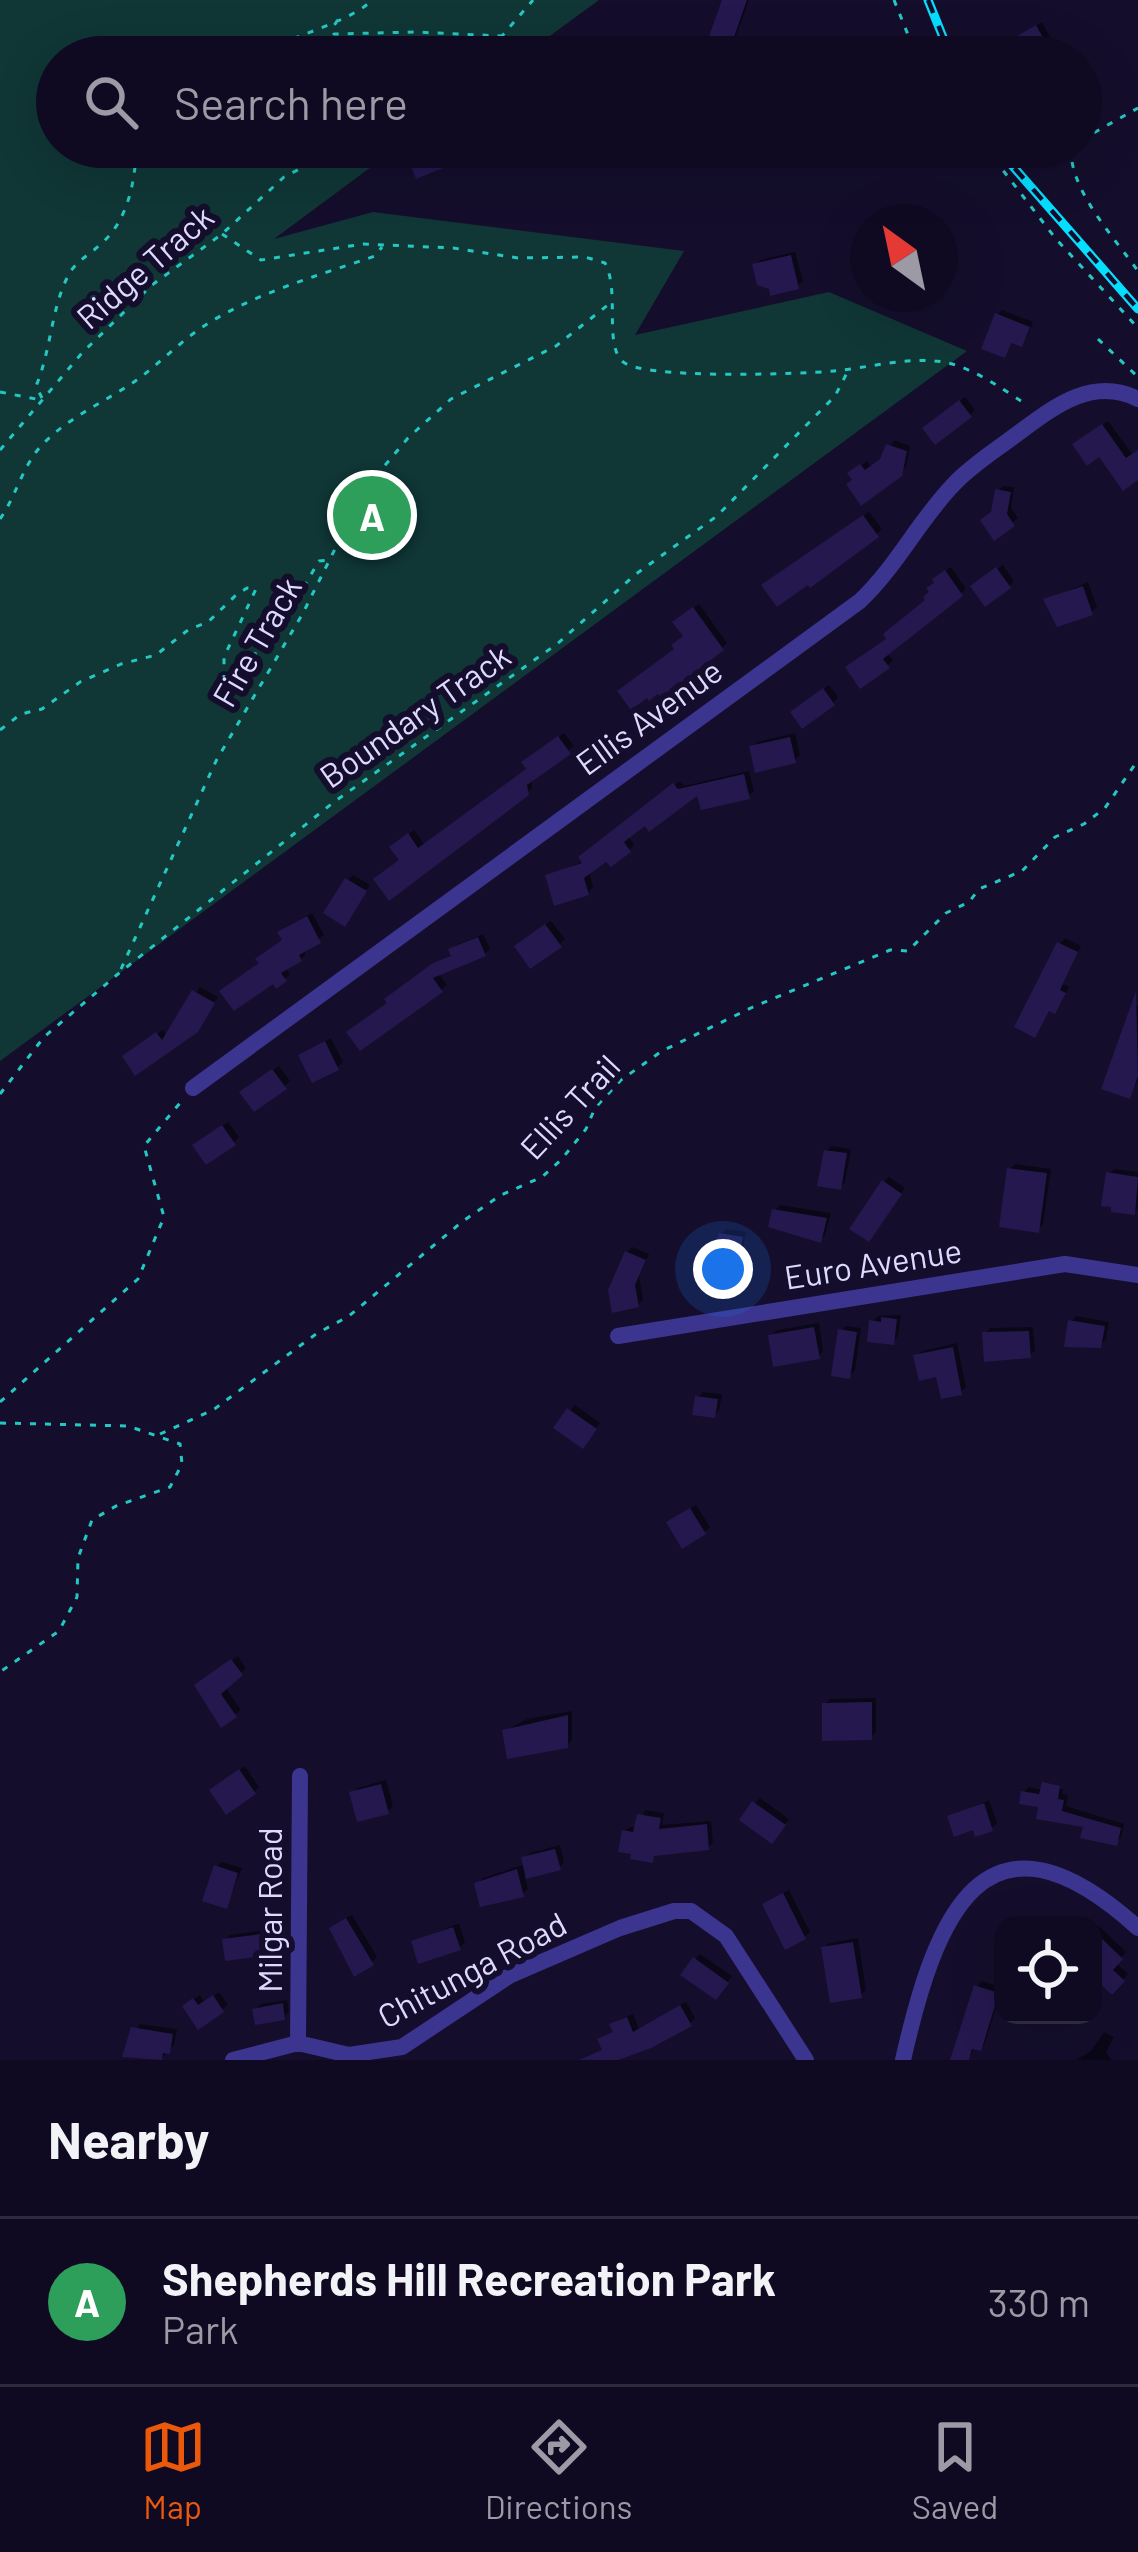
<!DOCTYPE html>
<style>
body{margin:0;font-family:Barlow,sans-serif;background:#18132a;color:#f1f3f6}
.controls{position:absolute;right:36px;bottom:36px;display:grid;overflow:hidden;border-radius:24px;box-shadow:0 12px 48px #0002}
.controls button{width:108px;height:108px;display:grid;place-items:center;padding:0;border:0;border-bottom:3px solid #2f2b3f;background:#0f0a21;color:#f1f3f6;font:60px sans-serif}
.compass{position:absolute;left:850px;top:204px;width:108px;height:108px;border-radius:50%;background:#0f0a21;box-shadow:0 12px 48px #0002;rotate:327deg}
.you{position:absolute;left:723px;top:1269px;width:42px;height:42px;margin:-30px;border:9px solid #fff;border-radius:50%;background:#1a73e8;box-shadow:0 0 0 18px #1a73e833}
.badge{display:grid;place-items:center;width:78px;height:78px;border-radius:50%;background:#ea580c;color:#fff;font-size:39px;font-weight:700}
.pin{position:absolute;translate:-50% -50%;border:6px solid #fff;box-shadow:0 3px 12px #0006}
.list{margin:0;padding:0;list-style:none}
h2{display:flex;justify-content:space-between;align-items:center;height:156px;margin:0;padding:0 48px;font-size:51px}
h2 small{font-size:39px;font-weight:400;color:#9b9aa5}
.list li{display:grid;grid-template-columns:78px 1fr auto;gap:36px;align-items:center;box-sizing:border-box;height:168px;padding:0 48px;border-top:3px solid #2f2b3f}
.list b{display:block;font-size:45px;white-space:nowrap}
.list p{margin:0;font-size:39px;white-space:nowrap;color:#9b9aa5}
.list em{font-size:39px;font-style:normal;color:#9b9aa5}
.icon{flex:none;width:66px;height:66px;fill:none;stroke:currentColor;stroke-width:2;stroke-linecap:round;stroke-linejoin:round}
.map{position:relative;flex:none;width:1138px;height:2060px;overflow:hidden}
.search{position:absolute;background:#0f0a21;box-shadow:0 12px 48px #0002;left:36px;right:36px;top:36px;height:132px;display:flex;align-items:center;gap:30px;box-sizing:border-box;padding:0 42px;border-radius:66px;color:#9b9aa5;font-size:45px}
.sheet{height:324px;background:#0f0a21}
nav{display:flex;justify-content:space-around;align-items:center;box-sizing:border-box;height:168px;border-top:3px solid #2f2b3f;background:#0f0a21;font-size:33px;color:#9b9aa5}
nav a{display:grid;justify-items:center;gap:6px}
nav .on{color:#ea580c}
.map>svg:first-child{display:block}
.green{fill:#103636}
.shadow{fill:#0007}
.building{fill:#25184f}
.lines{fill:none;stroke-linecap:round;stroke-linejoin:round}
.path{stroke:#24c8c3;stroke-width:3;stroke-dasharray:6 9;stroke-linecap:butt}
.minor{stroke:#3b358f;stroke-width:16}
.rail-casing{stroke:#05deff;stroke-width:9}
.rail{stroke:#140e2c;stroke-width:4.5;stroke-dasharray:14;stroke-linecap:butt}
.labels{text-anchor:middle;stroke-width:12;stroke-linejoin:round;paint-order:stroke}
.street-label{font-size:33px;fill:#ded9ff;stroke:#140e2c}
</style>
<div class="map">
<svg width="1138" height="2060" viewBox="0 0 1138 2060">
<rect width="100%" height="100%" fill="#140e2c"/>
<path class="green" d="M0,0H599L521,57H57V147H398L274,239L373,212L684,251L635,335L829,292L967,351L0,1061Z"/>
<path class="shadow" d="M725,0H749L730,52L724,57Z
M1042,22L1054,45L1036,57H1023L1019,35Z
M429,147H461L462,155L457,160L411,157Z
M795,252L803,281L797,286L755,265L760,260Z
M940,259L950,260L948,282L942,287Z
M1002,310L1033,322L1026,338L1021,343L1013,340L1004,355L997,315Z
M965,397L975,410L970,415L931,423Z
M1108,421L1133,455L1138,451V476L1081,440Z
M894,440L910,446L906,467L900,473L855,479L856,469L867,461L871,467L884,458Z
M1003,486L1014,487L1011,508L1018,518L995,536V512L998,491Z
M869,512L882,529L877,534L770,580Z
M1003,565L1014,581L1009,586L979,581Z
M951,567L966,589L887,653L893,661L861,685L890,638L928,599L941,574Z
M1088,582L1097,607L1091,612L1047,600Z
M699,604L727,643L722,648H677L686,635L681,617Z
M829,685L838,697L833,703L799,707Z
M564,733L574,746L531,778L532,788L527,793L402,859L398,842L414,830L425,845L529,768L530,758Z
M795,733L800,755L795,760L752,747L757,742Z
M749,771L754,791L748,796L699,791L628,836L634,845L629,850L607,857L589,871L593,887L588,893L548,876L584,861L587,852L680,781L684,786Z
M353,875L370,885L349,918L348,880Z
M312,913L324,935L303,949L306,954L301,959L285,967L290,974L285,979L262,963L285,940L281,932L286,927Z
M551,921L565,939L560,944L523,941Z
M483,934L490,949L484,954L438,973L447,985L441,990L360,1046L393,994L453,954L451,950L457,945Z
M1065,938L1081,946L1063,984L1069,987L1060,1005L1054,1011L1050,1009L1035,1034L1060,944Z
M200,987L218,997L196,1029L131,1052L163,1030L168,1037Z
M1138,1005V1080L1129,1096L1132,1010Z
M331,1038L343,1062L338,1067L302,1055Z
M279,1066L290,1081L285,1086L248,1088Z
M228,1122L239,1137L234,1143L201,1140Z
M832,1146L851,1149L845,1182L840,1187L826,1151Z
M1015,1164L1051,1169L1043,1224L1038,1229L1010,1169Z
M1114,1169L1138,1172V1208L1134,1212L1109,1174Z
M889,1177L905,1188L873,1233L884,1182Z
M780,1205L831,1213L825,1235L820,1240L775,1210Z
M727,1229L746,1232L739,1268L734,1274L721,1234Z
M632,1247L649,1254L639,1277L643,1299L638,1305L627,1252Z
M901,1315L898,1336L893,1342L872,1322L878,1316Z
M1076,1316L1109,1322L1106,1340L1100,1345L1071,1322Z
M819,1323L823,1351L818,1357L771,1336L777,1330Z
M846,1326L861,1328L855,1370L849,1376L841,1331Z
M1033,1327L1035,1350L1030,1356L985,1334L990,1328Z
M957,1343L966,1387L961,1392L916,1356L922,1351Z
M703,1392L722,1394L719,1410L714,1415L698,1397Z
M575,1405L600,1423L587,1440L557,1427Z
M696,1505L710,1527L705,1532L675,1518Z
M238,1656L246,1668L225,1687L241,1710L222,1724L203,1680Z
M876,1698V1732L871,1737L825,1704L830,1699Z
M572,1711V1740L567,1745L505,1731L527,1719Z
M245,1766L259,1787L254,1792L218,1785Z
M386,1780L393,1806L388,1811L353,1793L358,1788Z
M1044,1786L1063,1789L1062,1794L1068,1795L1066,1806L1124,1824L1121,1837L1116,1843L1024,1792L1029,1787L1043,1790Z
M760,1798L789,1819L777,1835L755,1803Z
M989,1800L997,1823L992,1828L950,1817Z
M645,1810L664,1813L662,1825L711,1821L713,1842L708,1848L657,1854L652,1859L635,1851L624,1832L630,1827L637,1828Z
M560,1845L564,1862L559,1868L525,1876L528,1889L522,1894L477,1884L483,1878L526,1864L525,1858L530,1853Z
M222,1862L242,1868L226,1906L216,1867Z
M789,1890L810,1932L804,1937L765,1904Z
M352,1915L377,1957L372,1962L338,1923Z
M459,1923L465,1942L460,1948L414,1942Z
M1099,1926L1126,1952L1116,1963L1128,1974L1112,1991L1093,1972V1933Z
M265,1930L267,1948L262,1953L225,1940L230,1935Z
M858,1938L866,1990L861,1995L824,1948L829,1943Z
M700,1954L732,1976L720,1991L695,1959Z
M982,1981L1002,1988L985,2043L980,2048L975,2046L969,2060H956L976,1987Z
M219,1992L228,2005L199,2026L191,2001L200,1995L204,2002Z
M287,2000L289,2012L284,2017L255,2010L261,2004Z
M686,2002L695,2018L690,2024L612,2060H598L596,2055L604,2048L601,2040L615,2031L613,2025L618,2020L633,2014L639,2029Z
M139,2024L177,2029L174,2045L160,2060L126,2055Z
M1104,2032L1114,2037L1106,2052L1111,2060H1076L1091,2051Z"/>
<path class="building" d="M722,0H747L727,57H715L703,53Z
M1036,25L1051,52L1042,57H1020L1010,40Z
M432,147H452L458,162L416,179L407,156Z
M688,147H762L757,163L745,159L742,164Z
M791,255L799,289L770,296L769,289L757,285L752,264Z
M995,313L1030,327L1022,347L1011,343L1005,358L981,349Z
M959,400L972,417L935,445L922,428Z
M1102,424L1126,458L1138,450V480L1123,491L1099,457L1087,466L1072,444Z
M886,444L907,451L902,476L861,506L846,484L852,480L847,473L860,464L865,470L880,459Z
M995,489L1011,492L1007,514L1015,526L994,541L980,520L991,512Z
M863,515L879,537L810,588L808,585L777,607L761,585Z
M996,567L1011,588L985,607L970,586Z
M945,570L963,596L883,659L890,668L860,689L845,667L886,639L883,634L925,600L923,597L929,592L926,588L934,583L932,579Z
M1083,586L1093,615L1057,627L1043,599Z
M693,607L724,650L661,698L658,694L649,701L647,698L631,710L617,691L674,649L671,645L683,636L672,622Z
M823,688L835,705L802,729L790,712Z
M558,736L571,754L527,785L529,795L389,901L373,879L399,860L389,847L408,833L418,848L526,769L521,762Z
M790,737L796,763L755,773L749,746Z
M744,774L750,799L701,810L697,796L649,832L645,826L624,842L631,852L611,867L606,862L584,878L589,895L554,906L545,875L582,863L578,857L673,783L678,789Z
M345,878L367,891L345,927L323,913Z
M307,916L321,943L299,955L302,961L281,973L287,981L276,989L273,984L234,1011L219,991L259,963L255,959L282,940L277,932Z
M545,924L562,947L530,969L514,946Z
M478,937L486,956L433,978L443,992L360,1051L346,1032L387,1003L384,999L433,963L451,956L448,949Z
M1057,942L1078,952L1060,990L1066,993L1055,1014L1049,1011L1035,1038L1014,1027Z
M192,990L215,1003L198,1032L135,1076L122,1056L156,1032L162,1040Z
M1136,991L1138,1076L1130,1099L1101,1089Z
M325,1041L339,1070L312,1083L298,1055Z
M272,1069L287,1089L254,1112L239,1092Z
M222,1125L236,1145L206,1165L192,1145Z
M824,1150L847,1153L841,1190L817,1186Z
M1007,1168L1047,1173L1039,1233L999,1227Z
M1106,1172L1138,1177L1135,1215L1111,1212V1207L1101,1206Z
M882,1180L902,1194L869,1242L849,1229Z
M772,1209L827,1218L821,1243L768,1227Z
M719,1233L743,1237L735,1277L711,1272Z
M625,1251L646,1260L635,1285L639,1307L612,1313L608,1290Z
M881,1317L897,1319L894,1345L867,1342L869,1320L881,1322Z
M1068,1320L1105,1326L1101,1348L1064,1347Z
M814,1327L820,1359L773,1367L768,1335Z
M838,1329L857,1332L850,1379L831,1376Z
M1029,1331L1031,1358L984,1362L982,1332Z
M953,1347L962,1395L941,1399L936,1377L919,1381L913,1355Z
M695,1396L718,1399L715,1418L692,1415Z
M567,1408L597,1429L583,1449L553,1428Z
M690,1508L706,1534L682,1549L666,1522Z
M231,1659L243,1675L221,1694L237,1717L221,1728L194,1685Z
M872,1702V1740L822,1741V1703Z
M568,1715V1748L507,1759L502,1730Z
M239,1769L256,1794L226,1815L209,1790Z
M1042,1782L1060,1786L1058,1799L1064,1800L1062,1811L1121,1828L1117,1846L1080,1838L1083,1827L1036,1819L1038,1807L1019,1804L1021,1791L1039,1794Z
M381,1784L389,1814L357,1822L349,1792Z
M752,1801L786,1825L772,1844L739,1820Z
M984,1803L993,1831L975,1837L973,1830L954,1837L947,1816Z
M637,1814L661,1818L659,1829L707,1824L709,1850L654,1856L653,1863L630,1859L631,1854L618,1852L622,1830L633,1832Z
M555,1849L561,1870L526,1879L521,1857Z
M214,1865L238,1873L227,1909L202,1901Z
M517,1869L524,1897L480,1907L474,1883Z
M783,1893L806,1939L785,1950L762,1904Z
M346,1918L374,1965L354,1977L329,1928Z
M453,1927L461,1950L418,1964L411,1941Z
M1093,1930L1123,1959L1113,1970L1125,1981L1112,1995L1093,1977Z
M261,1934L263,1956L225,1961L222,1939Z
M853,1942L862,1998L830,2003L821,1947Z
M693,1957L729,1983L716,2000L680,1975Z
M974,1985L999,1993L981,2051L972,2049L969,2060H950Z
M213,1995L224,2012L198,2030L182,2006L193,1998L198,2005Z
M283,2003L285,2020L255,2025L252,2009Z
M680,2005L692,2026L651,2048L618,2060H579L602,2050L597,2039L613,2032L609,2024L627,2017L633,2032Z
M131,2027L173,2034L170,2054L163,2053L162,2060L122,2057Z"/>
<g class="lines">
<path class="path" d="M894,0L917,57
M338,20L332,28L334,34L415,32L502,36
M254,57L258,51C282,42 361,17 371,0
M477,57L502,36L533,0
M1081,140L1138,108
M985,147L1056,239L1138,328
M1071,147C1069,190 1114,237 1138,271
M222,234L261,260L363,244L453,248L518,258L585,257L605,263C620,291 604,343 622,361C640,380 802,374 834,371C866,368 903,358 935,361C967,363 1001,388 1027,405
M1098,339L1138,377
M0,392L41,400
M42,398L36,386C51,351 51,309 68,276C76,260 90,255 102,243C128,220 136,179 136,147
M0,450L82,353L152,285L222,234L284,177L342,147
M0,519C16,496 22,468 40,447C64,421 94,407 123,389C152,372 175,345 204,326C255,293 317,276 375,256L382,247
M0,730L21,714L42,709L80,682L121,664L156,655L188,630L208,622L236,595L247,588L256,589L224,657V679H231L248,655L265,652L319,561L330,560
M121,969L216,761L303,613L365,489L408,438L451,399L556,346L613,301
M0,1094L44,1037L118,974L334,802L557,644L636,574L717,516L835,396L849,369
M0,1402L138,1279L164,1217L144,1146L180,1103
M0,1423L128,1426L180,1444L182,1464L170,1487L116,1506L92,1520L78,1558L77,1597L59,1631L0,1672
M160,1434L213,1410L316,1334L349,1316L463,1221L501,1195L542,1177L561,1160L586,1129L595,1108L621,1080L662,1051L753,1007L890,950L908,951L946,913L969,902L979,889L1022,871L1055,837L1084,824L1105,808L1138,760"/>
<path class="minor" d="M193,1088L860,601C897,566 919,520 954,484C971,466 993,452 1013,437C1050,410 1090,375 1138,399
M618,1336L1065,1264L1138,1275
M298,2043L300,1776
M233,2060L298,2043L349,2055L402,2047L509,1976L620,1928L674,1911H691L726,1936L806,2060
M903,2060C935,1918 984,1789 1138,1928"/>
<defs>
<path id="rail" d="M928,0L951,57
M996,147L1138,309"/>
</defs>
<use href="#rail" class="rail-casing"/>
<use href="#rail" class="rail"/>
</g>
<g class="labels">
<g class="street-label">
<text transform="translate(145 267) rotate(-41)" y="12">Ridge Track</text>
<text transform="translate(257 642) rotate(-60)" y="12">Fire Track</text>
<text transform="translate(415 716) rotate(-35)" y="12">Boundary Track</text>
<text transform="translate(649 717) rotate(-36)" y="12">Ellis Avenue</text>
<text transform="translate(570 1107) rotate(-47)" y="12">Ellis Trail</text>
<text transform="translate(873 1264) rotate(-9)" y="12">Euro Avenue</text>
<text transform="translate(270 1910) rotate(-90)" y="12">Milgar Road</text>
<text transform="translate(472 1970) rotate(-28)" y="12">Chitunga Road</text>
</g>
</g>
</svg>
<div class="controls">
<button><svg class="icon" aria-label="locate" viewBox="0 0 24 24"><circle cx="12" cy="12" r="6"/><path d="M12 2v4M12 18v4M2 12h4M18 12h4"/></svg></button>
</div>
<svg class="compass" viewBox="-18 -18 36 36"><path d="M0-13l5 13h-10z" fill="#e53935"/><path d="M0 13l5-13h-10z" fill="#9b9aa5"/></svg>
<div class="you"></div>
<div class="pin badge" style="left:372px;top:515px;background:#2e9e5b">A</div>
<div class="search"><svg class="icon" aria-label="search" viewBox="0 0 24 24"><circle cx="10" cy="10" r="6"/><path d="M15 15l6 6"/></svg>Search here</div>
</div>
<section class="sheet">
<h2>Nearby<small></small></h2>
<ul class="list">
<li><span class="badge" style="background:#2e9e5b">A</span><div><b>Shepherds Hill Recreation Park</b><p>Park</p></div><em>330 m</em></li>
</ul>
</section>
<nav>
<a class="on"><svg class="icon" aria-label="map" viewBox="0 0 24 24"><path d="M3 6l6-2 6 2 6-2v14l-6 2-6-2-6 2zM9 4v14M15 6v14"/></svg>Map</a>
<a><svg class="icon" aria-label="directions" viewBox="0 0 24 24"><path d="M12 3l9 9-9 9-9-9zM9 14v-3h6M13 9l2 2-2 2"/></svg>Directions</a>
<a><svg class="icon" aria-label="saved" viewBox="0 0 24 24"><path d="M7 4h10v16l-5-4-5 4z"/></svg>Saved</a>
</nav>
